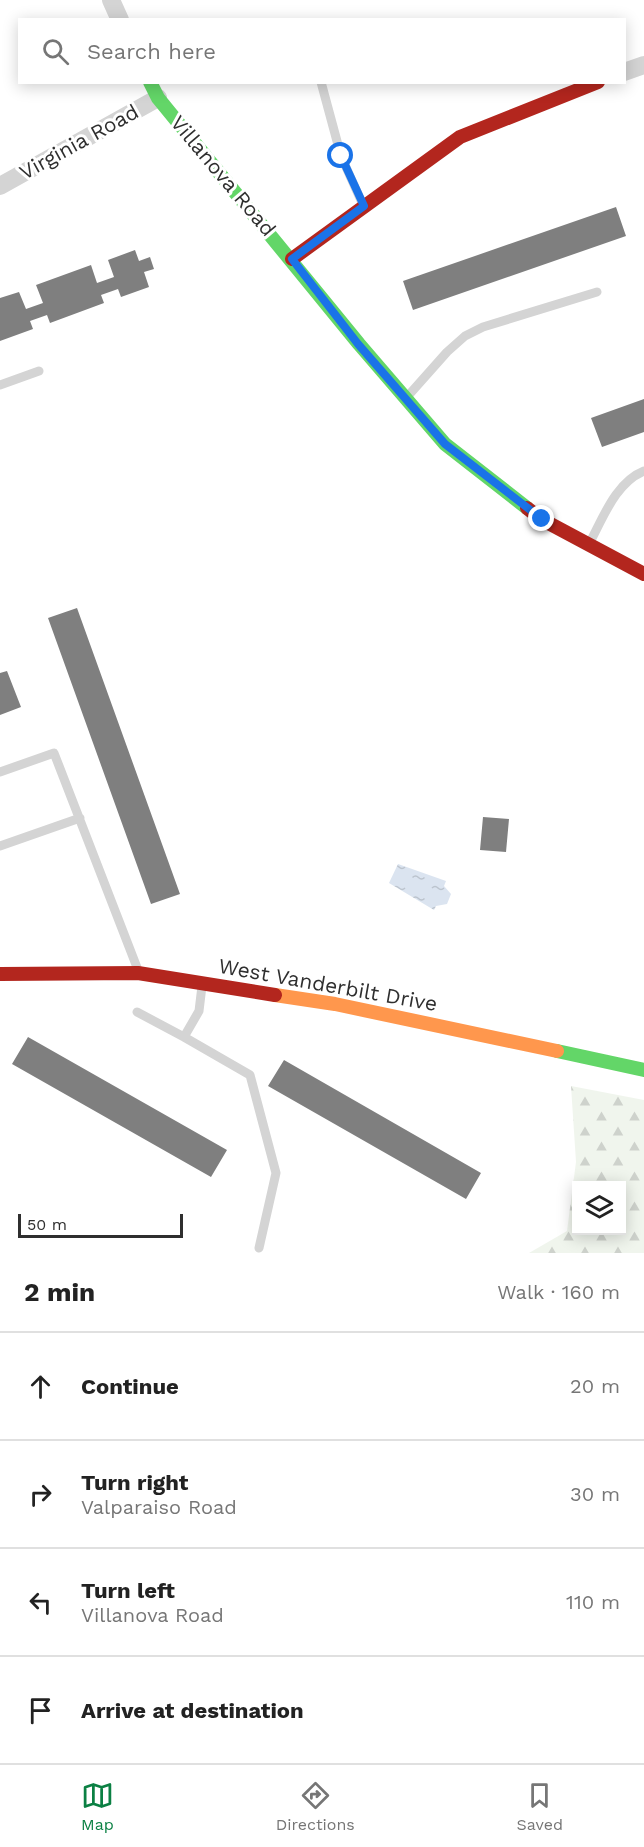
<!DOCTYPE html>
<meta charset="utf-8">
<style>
body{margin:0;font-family:"Work Sans",sans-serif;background:#f2f2f2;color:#222}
.controls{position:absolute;right:18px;bottom:18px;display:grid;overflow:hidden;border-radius:0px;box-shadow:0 3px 15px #0003}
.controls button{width:54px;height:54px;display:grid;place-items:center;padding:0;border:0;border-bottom:2px solid #e0e0e0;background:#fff;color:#222;font:30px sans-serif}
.scale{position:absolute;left:18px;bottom:15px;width:165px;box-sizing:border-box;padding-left:6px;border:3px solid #2f2f2f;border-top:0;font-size:16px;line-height:21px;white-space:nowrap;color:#2f2f2f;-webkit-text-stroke:4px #fff;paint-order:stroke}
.stop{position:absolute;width:18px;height:18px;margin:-14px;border:4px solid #1a73e8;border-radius:50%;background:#fff}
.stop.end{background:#1a73e8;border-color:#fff;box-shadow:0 2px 6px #0008}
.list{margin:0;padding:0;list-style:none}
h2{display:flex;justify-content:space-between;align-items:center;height:78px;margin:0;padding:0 24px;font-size:26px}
h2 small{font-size:20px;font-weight:400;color:#767676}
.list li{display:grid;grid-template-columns:39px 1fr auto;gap:18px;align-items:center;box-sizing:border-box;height:108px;padding:0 24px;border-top:2px solid #e0e0e0}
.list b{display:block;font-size:22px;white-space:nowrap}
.list p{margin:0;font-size:20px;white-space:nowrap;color:#767676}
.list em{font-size:20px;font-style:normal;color:#767676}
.icon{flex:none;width:33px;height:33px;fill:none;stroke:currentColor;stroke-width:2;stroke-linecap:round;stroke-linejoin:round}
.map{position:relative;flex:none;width:644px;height:1253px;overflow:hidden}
.search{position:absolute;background:#fff;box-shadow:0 3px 15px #0003;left:18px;right:18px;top:18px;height:66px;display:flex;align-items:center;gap:15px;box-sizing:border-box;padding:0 21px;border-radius:0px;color:#767676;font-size:22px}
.sheet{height:510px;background:#fff}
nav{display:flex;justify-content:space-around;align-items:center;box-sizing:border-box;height:84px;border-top:2px solid #e0e0e0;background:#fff;font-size:16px;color:#767676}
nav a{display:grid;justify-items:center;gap:3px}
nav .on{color:#0b8043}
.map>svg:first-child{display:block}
.forest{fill:url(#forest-firs);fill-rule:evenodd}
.water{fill:url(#water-ripples)}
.building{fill:#7f7f7f}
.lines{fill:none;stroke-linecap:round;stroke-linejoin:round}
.lane{stroke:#d4d4d4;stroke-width:9}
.street{stroke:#d4d4d4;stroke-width:18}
.fast{stroke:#63d668;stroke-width:14}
.slow{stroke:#ff974d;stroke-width:14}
.jam{stroke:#b3261e;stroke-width:14}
.route{stroke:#1a73e8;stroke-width:8}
.labels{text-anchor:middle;stroke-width:6;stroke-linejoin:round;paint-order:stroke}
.street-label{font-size:21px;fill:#2f2f2f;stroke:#fff}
</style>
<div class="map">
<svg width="644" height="1253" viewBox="0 0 644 1253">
<defs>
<pattern id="forest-firs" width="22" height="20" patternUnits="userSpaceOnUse" patternTransform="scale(1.5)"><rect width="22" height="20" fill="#f0f5ed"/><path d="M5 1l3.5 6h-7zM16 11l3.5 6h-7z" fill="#ced2cc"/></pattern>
<pattern id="water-ripples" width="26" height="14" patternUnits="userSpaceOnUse" patternTransform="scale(1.5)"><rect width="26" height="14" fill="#dbe4f0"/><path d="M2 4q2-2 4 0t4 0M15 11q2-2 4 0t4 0" fill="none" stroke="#bcc4ce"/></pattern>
</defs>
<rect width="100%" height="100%" fill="#fff"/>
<path class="forest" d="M571,1086L644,1100V1253H529L567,1231L576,1162ZM576,1186H622V1230H576Z"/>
<path class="water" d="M398,864L446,881L444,886L451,894L447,904L436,906L434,910L389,883Z"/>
<path class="building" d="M616,207L626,236L413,310L403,281Z
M135,250L139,261L150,257L154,269L144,272L149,287L121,297L118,289L101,295L104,303L50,323L47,315L30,321L33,329L0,341V298L19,292L26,309L43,303L36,285L91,265L97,283L114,277L108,260Z
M644,399V432L602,447L591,418Z
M77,608L180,894L151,904L48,618Z
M7,671L21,707L0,715V673Z
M483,817L509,819L506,852L480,850Z
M28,1037L227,1150L211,1177L12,1064Z
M284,1060L481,1173L466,1199L268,1086Z"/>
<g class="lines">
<path class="lane" d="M321,82L341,156L363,205
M0,385L39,371
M407,397L447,352L465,336L483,327L597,292
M590,542C603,518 616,482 644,471
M0,772L54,753L138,970
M0,846L80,818
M202,986L199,1011L184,1037L250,1075L276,1173L259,1248
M137,1012L184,1037"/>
<path class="street" d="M111,0L120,20
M624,72L644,65
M0,186L158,98"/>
<path class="fast" d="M150,82L158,98L359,344L445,444L527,508
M557,1051L644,1070"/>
<path class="slow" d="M275,995L335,1004L557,1051"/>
<path class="jam" d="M292,259L460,137L598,82
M527,508L541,519L644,574
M0,974L138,973L275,995"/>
</g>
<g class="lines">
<path class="route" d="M341,156L364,206L292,259L358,344L445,444L542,519"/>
</g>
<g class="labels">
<g class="street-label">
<text transform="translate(79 142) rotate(-29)" y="7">Virginia Road</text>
<text transform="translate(223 176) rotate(50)" y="7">Villanova Road</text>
<text transform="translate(328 985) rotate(10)" y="7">West Vanderbilt Drive</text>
</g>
</g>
</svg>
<div class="controls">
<button><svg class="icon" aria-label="layers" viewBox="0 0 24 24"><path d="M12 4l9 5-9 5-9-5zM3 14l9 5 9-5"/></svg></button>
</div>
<div class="scale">50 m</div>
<div class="stop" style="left:341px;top:156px"></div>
<div class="stop end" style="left:542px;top:519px"></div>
<div class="search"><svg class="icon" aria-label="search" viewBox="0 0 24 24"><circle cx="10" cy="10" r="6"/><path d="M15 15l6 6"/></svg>Search here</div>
</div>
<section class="sheet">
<h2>2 min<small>Walk · 160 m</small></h2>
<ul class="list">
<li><svg class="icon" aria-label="ahead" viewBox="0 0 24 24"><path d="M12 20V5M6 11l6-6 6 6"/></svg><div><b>Continue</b></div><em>20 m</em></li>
<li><svg class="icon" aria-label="right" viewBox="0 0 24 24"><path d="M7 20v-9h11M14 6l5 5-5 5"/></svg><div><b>Turn right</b><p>Valparaiso Road</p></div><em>30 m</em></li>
<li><svg class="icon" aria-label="left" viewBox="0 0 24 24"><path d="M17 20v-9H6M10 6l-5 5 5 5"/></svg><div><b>Turn left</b><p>Villanova Road</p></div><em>110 m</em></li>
<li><svg class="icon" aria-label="arrive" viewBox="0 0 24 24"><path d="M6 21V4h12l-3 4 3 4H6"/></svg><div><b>Arrive at destination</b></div></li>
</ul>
</section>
<nav>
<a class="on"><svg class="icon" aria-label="map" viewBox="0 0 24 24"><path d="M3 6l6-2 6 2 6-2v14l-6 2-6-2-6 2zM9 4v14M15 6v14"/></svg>Map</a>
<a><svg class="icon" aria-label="directions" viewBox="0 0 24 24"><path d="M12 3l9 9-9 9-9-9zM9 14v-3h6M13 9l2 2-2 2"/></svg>Directions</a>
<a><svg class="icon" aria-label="saved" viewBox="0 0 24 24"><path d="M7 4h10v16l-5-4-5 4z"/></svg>Saved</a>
</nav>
